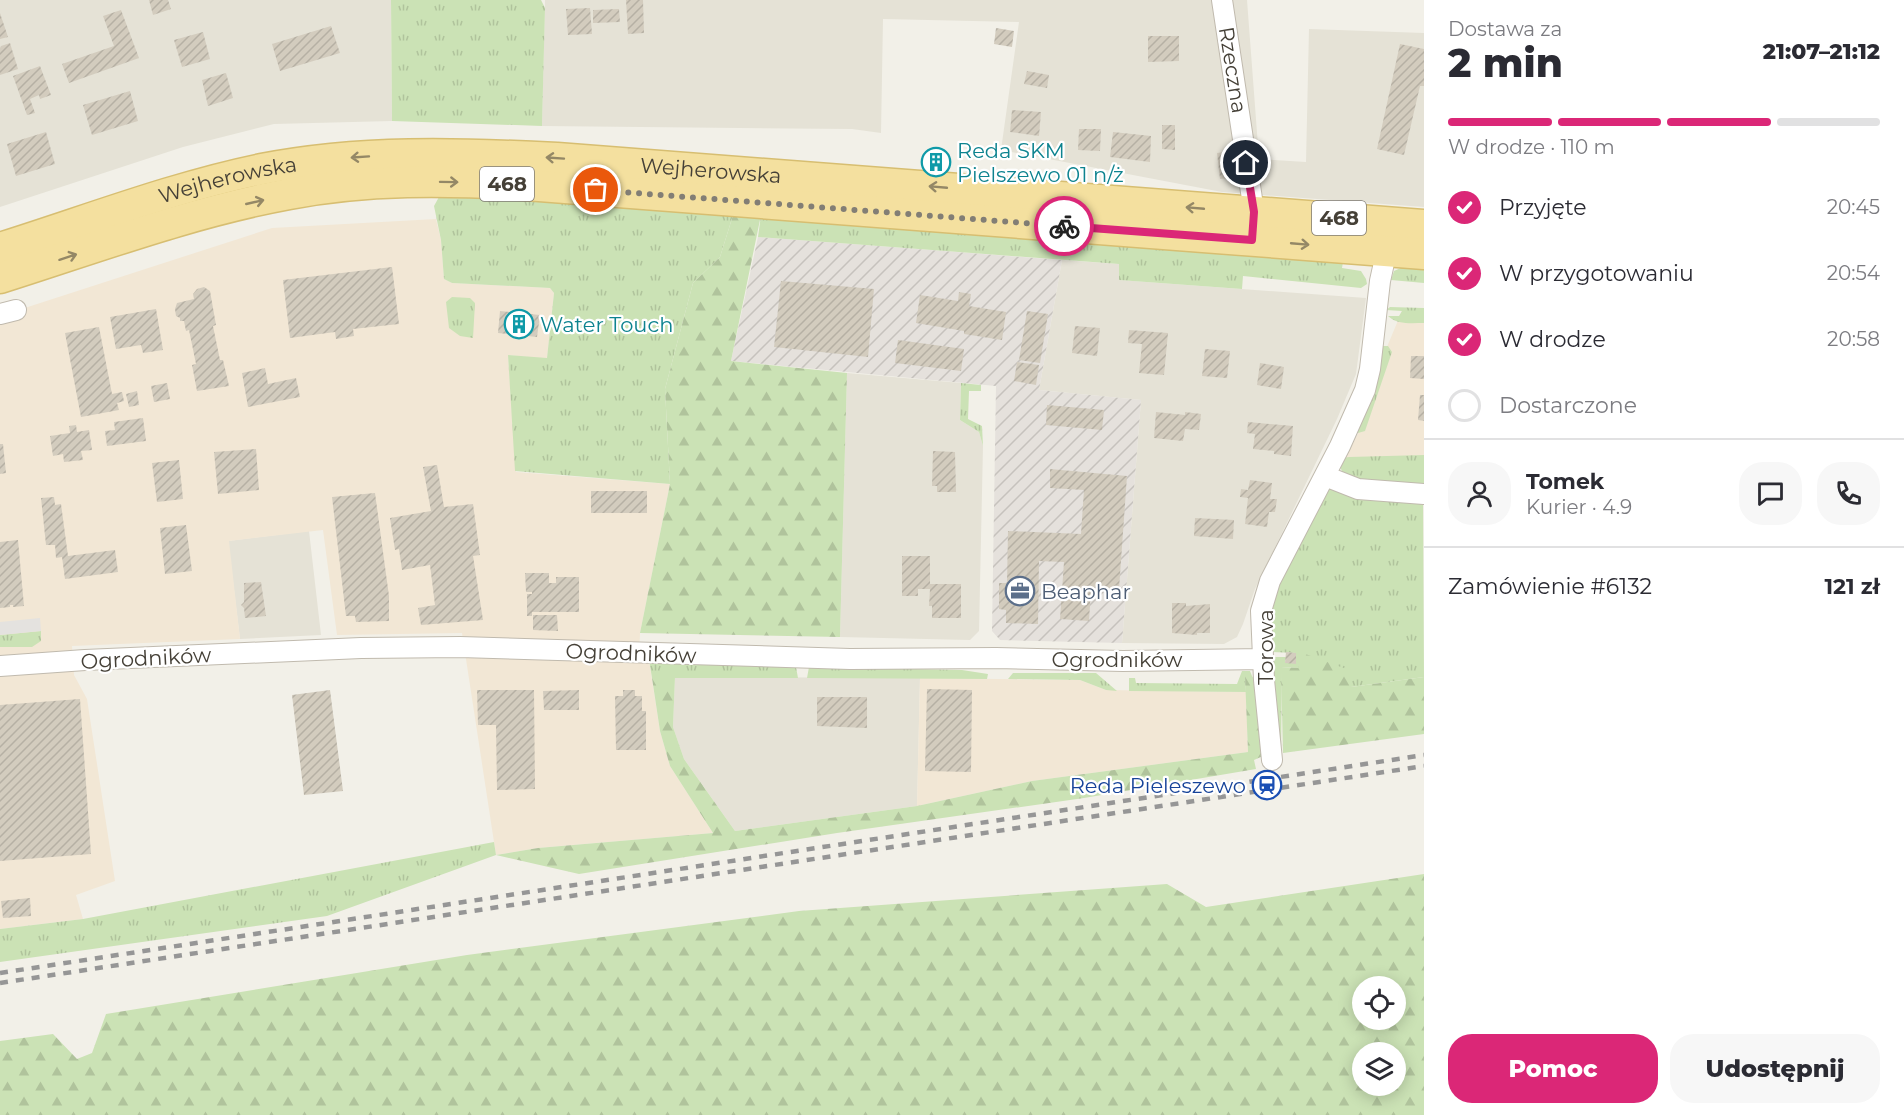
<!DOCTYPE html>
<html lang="pl">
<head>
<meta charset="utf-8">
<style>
	:root { --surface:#fff; --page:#f7f7f7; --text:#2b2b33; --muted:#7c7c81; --line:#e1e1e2; --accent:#db2777 }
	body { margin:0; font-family:Montserrat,sans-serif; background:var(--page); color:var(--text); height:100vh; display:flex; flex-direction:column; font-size:22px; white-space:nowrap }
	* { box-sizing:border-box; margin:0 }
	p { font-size:20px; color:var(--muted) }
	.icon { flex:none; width:33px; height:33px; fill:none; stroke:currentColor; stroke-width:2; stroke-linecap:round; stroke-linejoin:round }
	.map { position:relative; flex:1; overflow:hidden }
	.drawer { display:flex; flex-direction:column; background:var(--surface); width:480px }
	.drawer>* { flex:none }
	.controls { position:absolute; left:1352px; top:976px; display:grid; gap:12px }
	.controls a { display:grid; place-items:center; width:54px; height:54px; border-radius:50%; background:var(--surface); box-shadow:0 3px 15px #0003; font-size:30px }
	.pin { position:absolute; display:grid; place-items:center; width:51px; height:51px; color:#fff; margin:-26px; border:3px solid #fff; border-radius:50%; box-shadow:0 2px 6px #0007 }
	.courier { position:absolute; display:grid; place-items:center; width:60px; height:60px; margin:-30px; border:4px solid #db2777; border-radius:50%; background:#fff; color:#222; box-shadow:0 2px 8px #0007 }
	.summary em { font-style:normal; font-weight:800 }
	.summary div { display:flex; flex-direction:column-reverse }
	.summary { display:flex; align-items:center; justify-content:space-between; height:102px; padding:0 24px }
	h1 { font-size:39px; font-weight:800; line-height:45px }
	.bar { display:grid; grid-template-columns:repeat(4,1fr); gap:9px 6px; align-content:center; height:72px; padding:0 24px }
	.bar i { height:8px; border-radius:4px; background:var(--line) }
	.bar .active { background:var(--accent) }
	.bar p { grid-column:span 4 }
	.line { display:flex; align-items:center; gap:15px; padding:0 24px; border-top:2px solid var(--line) }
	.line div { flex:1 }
	.round { display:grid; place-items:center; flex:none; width:63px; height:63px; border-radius:24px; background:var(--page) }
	ol { padding:0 24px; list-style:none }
	li { display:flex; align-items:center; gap:18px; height:66px }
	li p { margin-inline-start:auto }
	li .icon { padding:6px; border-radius:50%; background:var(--accent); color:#fff; stroke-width:4 }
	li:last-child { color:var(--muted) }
	li i { width:33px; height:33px; border:3px solid var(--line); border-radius:50% }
	.action { display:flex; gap:12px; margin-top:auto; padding:12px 24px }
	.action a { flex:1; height:69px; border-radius:24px; background:var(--accent); color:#fff; font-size:24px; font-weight:800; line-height:69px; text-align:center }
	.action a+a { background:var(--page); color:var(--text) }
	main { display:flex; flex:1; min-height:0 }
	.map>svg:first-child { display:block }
	.residential { fill:#e5e2d6 }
	.commercial { fill:#f2e7d5 }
	.industrial { fill:url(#industrial-furrows) }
	.grass { fill:url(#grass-tufts) }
	.forest { fill:url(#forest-firs); fill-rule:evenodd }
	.parking { fill:#e4e2df }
	.building { fill:url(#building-hatch) }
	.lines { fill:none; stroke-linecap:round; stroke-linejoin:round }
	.minor-casing { stroke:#c0baae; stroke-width:22 }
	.primary-casing { stroke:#d7be71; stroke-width:33 }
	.minor { stroke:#fff; stroke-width:20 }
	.primary { stroke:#f4e09f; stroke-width:30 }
	.rail { stroke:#969696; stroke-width:4.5; stroke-dasharray:8 8; stroke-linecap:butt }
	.oneway { stroke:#948866 }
	.done { stroke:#827e75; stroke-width:6; stroke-dasharray:0 10.8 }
	.route { stroke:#db2777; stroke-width:8 }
	.labels { text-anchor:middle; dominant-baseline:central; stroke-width:4.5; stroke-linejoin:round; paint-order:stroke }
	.shield { fill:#fff; stroke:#7d7973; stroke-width:1.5 }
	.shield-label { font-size:20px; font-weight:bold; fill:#454037 }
	.street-label { font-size:21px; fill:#454037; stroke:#fff }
	.culture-label { font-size:21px; fill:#0d838f; stroke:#fff; text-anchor:start }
	.service-label { font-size:21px; fill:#4e5e75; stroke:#fff; text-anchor:start }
	.transit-label { font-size:21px; fill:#164399; stroke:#fff; text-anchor:end }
</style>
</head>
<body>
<main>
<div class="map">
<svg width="1424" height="1115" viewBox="0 0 1424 1115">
	<defs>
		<pattern id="industrial-furrows" width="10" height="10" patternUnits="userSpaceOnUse" patternTransform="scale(1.5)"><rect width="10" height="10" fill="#e5e1dc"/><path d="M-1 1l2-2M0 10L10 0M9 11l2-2" fill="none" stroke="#c6c2bd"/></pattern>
		<pattern id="grass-tufts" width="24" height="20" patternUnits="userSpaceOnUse" patternTransform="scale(1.5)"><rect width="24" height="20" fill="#cbe2b5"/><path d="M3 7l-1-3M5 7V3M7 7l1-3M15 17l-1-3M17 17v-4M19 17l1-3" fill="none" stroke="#b0c39c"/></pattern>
		<pattern id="forest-firs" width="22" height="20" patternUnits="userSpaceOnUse" patternTransform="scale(1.5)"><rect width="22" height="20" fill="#cbe2b5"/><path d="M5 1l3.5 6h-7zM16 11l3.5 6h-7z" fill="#b0c39c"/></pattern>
		<pattern id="building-hatch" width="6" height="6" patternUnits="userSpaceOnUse" patternTransform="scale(1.5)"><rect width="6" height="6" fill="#d3ccbe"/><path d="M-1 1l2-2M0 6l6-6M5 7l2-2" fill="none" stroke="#b6b0a4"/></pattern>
	</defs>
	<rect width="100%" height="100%" fill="#f2f0e8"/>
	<path class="residential" d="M0,0H391L392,121L274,124L183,147L0,207Z
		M545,0H1247L1259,159L1306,162L1309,29L1424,33V207L1222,192L1001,150L1019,22L883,19L881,133L852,129L542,126Z
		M1062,260L1119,264V280L1366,298L1356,374L1337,419L1255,589L1243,624L1237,637L1224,644L1122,643L1141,400L1039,390Z
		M847,373L961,383L960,420L979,432L983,446L979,631L970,640L840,637Z
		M309,531L321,635L240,639L228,541Z
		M675,677L920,678L917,806L735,831L684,759L673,727Z"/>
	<path class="commercial" d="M436,219L441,240L444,279L452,283L550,288L554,293L547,359L508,355L516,472L670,484L640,633L639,659L649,660L660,731L670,766L713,833L538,848L496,855L462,633L337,635L323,530L229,541L240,639L72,646L74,675L87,699L115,881L76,895L83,919L0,929V316L272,228Z
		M1402,311L1424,312V475L1342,464L1361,428L1384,354Z
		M920,678L1080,680L1106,690L1246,692L1248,752L1032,781L917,806Z"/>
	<path class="industrial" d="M758,237L1062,260L1039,390L1141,400L1122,643L1000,640L992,631L996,386L731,361Z"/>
	<path class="grass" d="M391,0H541L545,8L542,126L392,121Z
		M448,194L734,212L720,257L693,283L665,389L670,484L515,471L508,355L547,358L554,293L550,288L452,283L444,279L441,240L434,206L439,197Z
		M761,215L1343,262L1342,268L1361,271L1366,279L1367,284L1361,288L1243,276L1242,289L1119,280V264L758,237Z
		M1405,266L1424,268V283L1391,280L1394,271Z
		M452,297L470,298L475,303L473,338L460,336L449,328L446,302Z
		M1390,307L1424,308V323C1412,323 1397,325 1388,316H1399L1402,311L1386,310Z
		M1383,346H1388L1392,352L1365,431L1358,433L1355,428L1380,349Z
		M961,383L981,385V391H969L968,419L982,426L983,446L979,432L960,420Z
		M1424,455V484L1367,483L1343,473L1339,465L1342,458L1349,457Z
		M1336,487L1423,503L1424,677L1351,687L1298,668L1282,667L1281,753L1272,657H1286L1285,663H1296V653L1272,652L1271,621L1276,588L1325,490Z
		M41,631V641L32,647H0V635Z
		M649,660L796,667L798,678H652Z
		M809,667L962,670L988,674L987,679L807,678Z
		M1242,671H1250L1252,676H1245L1246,692L1129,691V678H1135L1136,683L1237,684Z
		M1013,673H1096L1117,691L1106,690L1080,680L1008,679Z
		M494,842L496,855L327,916L0,962V929L83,919Z"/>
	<path class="forest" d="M734,212L761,215L731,361L847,373L840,637L640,633L670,484L665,389L693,283L720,257Z
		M1300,652L1349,670L1351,687L1424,677V734L1283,753L1281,667L1298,668Z
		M1245,676H1252L1259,687L1263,756L1254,760L1256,769L1084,798L837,833L579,874L496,855L538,848L713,833L670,766L660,731L652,678L675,677L673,727L684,759L735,831L917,806L1032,781L1248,752Z
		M1424,874V1115H0V1041L53,1034L77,1059L92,1053L106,1014L467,955L799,911L1167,884L1206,907ZM1362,987H1395V1020H1362ZM1362,1053H1395V1086H1362Z"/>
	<path class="parking" d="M40,618L41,631L0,635V622Z"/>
	<path class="building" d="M149,0H168L171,9L153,15Z
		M626,0H643L644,33L628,34Z
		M590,8L592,34L568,35L566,9Z
		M619,9L620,22L593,23V10Z
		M121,10L139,58L69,83L62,64L114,46L103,16Z
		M0,13L8,37L0,39Z
		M331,26L340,53L280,71L272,44Z
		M996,28L1014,31L1012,47L994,44Z
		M203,32L210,59L182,67L174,40Z
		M1148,36H1179V61L1148,62Z
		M10,43L18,69L0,75V48L1,46Z
		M1400,44L1424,49V86H1420L1404,155L1377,149Z
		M40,66L51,95L40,99L39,95L30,99L35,113L27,115L13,76Z
		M1027,71L1049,75L1047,88L1024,84Z
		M226,73L233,98L208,106L202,80Z
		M130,91L138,121L92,135L83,105Z
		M1012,110L1041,112L1039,136L1010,132Z
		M1162,125H1175V150L1162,149Z
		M1079,129H1101L1100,151L1078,150Z
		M46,132L55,164L16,176L7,144Z
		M1113,132L1151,136L1150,162L1110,157Z
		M1232,151L1235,177L1220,179L1217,153Z
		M392,267L399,324L353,329L354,336L336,339L335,332L290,338L283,280Z
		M781,281L874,289L868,357L774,347Z
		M204,287L210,291L216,325L213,326L220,360H223L229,386L197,391L192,365L196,364L189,330L186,331L184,321H180V318L176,316L175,309L177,303L194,299L193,294L197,289Z
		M959,292L971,294L969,306L1006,312L1002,340L964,334V331L916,323L920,295L958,301Z
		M156,309L163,350L143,353L141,345L116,349L110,317Z
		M500,311L540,315L537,337L498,333Z
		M1027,311L1048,314L1040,363L1019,360Z
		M1075,326L1100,328L1097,356L1072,353Z
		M99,327L112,394L122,392L124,401L117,403L119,410L81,417L65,333Z
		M1129,330L1168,333L1164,375L1139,373L1142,344L1128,343Z
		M898,340L964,349L961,371L895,363Z
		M1205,349L1230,351L1227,378L1202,376Z
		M1411,356H1424V379L1410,378Z
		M1017,362L1039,365L1036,385L1014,381Z
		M1260,363L1284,367L1281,389L1257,385Z
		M265,368L268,384L296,378L300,397L248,407L242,373Z
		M167,383L170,399L154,402L151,386Z
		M137,391L139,405L129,407L126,394Z
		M1420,395H1424V421L1418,420Z
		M1047,405L1104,410L1102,430L1046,425Z
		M1156,412L1185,415V412L1201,414L1199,430L1185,429L1183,441L1154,438Z
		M143,418L146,441L107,446L105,431L115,430L114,422Z
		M1248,422L1293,426L1291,456L1274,454V451L1253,449L1255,434L1247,433Z
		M76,425L77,432L89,430L92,450L81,451L83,460L64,462L63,454L53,456L50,436L70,433L69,426Z
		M0,444H3L6,473L0,474Z
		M256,449L259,490L218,494L214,452Z
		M933,451L955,452L956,492H937V486H932Z
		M179,460L183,499L157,502L152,463Z
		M437,465L444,507L473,504L480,555L473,556L483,620L421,625L418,608L435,605L430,565L402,570L399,549L395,550L390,518L431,511L423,467Z
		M1050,469L1127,476L1119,589L1091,588L1089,621L1060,619L1064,562L1039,561L1038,624L1006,623V610L999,609V583H1007L1008,531L1081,534L1084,490L1050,488Z
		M1250,480L1272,483L1270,499H1277L1275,512H1269L1267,527L1245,524L1248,498L1240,497L1241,489L1248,490Z
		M591,491H647V513H591Z
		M375,493L389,596V621L356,622L355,616H346L332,497Z
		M54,497L55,505L61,504L68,556L115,550L118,572L65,579L62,557L56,558L55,545H46L41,498Z
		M1195,518L1234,520L1233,539L1194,536Z
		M186,525L192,571L165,574L160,528Z
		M18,540L24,606L13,607V605H10V607L0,608V542Z
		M902,556H930V584H961V618H932V606H929L930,589H918V596H902Z
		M525,573H549V583H556V577H579V612H532V616H527V594H532V592H526Z
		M261,582L266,616L245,618L244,608L241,605L244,602V583Z
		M1172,603H1186V606L1210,604V633H1197V635L1172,633Z
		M533,615H557L558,631L533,630Z
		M1286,652L1296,653V664L1285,663Z
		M927,689L972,690L971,772L925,771Z
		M330,690L343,791L304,795L292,695Z
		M477,690H534L535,789L497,790L496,725H478Z
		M579,690V710H544L543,691Z
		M623,690H635V696H642V711H646V750H616L615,696H623Z
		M817,697H867V728L817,726Z
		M80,699L91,854L0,861V705Z
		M30,898L31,916L3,918L1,901Z"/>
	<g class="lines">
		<g class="minor-casing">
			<path id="minor" d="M1222,0L1254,212L1253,223
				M0,314L16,310
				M1325,476L1358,489L1424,494
				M0,666L85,660L361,648L460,647L850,659L996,658L1123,661L1263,659
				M1272,760L1264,680L1261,611L1270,581L1340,446L1365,390L1370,369L1380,281L1389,240"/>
		</g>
		<g class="primary-casing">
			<g id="primary">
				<path id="s1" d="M0,248C86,221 174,187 262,169C359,150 459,153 557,158L1424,225"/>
				<path d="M0,278C95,248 191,212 289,194C367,179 447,180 526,185L1424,254"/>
			</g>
		</g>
		<use href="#minor" class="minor"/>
		<use href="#primary" class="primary"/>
		<path class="rail" d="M0,973L1424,755
			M0,983L1424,766"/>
	</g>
	<defs><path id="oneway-shaft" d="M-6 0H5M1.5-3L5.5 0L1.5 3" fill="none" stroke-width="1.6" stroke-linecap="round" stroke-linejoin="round" transform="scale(1.5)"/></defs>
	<g class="oneway">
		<use href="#oneway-shaft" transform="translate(360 157) rotate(176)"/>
		<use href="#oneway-shaft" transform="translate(555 158) rotate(-176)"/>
		<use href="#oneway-shaft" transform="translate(449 182) rotate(1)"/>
		<use href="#oneway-shaft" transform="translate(938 187) rotate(-175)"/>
		<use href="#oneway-shaft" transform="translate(255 202) rotate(-13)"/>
		<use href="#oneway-shaft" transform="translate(1195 208) rotate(-175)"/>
		<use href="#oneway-shaft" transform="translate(1300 244) rotate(5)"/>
		<use href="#oneway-shaft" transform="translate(68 257) rotate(-18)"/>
	</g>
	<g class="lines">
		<path class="done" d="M596,190L1064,226"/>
		<path class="route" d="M1064,226L1252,240L1254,212L1246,163"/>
	</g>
	<defs>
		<g id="building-ring" transform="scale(1.5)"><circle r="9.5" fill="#fff" stroke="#0f9aa8" stroke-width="1.5"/><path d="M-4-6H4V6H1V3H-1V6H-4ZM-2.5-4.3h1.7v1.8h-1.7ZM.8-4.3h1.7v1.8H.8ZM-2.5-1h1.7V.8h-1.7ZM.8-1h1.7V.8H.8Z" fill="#0f9aa8"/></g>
		<g id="office-ring" transform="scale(1.5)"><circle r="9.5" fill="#fff" stroke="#5c6f8a" stroke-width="1.5"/><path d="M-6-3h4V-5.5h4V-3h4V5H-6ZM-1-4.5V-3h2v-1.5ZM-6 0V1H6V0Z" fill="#5c6f8a"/></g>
		<g id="station-ring" transform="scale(1.5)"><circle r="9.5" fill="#fff" stroke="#1a4fb4" stroke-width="1.5"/><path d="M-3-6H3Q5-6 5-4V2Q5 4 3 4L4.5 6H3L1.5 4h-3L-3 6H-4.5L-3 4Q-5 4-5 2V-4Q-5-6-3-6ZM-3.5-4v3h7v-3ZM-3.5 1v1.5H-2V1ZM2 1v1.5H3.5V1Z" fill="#1a4fb4"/></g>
	</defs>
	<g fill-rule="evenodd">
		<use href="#building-ring" x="936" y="162"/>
		<use href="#building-ring" x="519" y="324"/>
		<use href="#office-ring" x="1020" y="591"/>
		<use href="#station-ring" x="1267" y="785"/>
	</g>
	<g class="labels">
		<g class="shield">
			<rect x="480" y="167" width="54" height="34" rx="4.5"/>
			<rect x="1312" y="201" width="54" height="34" rx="4.5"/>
		</g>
		<g class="shield-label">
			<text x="507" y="184">468</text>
			<text x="1339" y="218">468</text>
		</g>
		<g class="street-label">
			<text transform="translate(1233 70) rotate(81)">Rzeczna</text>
			<text stroke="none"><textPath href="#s1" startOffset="724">Wejherowska</textPath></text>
			<text stroke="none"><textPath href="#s1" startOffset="238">Wejherowska</textPath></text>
			<text transform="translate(1265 647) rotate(-90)">Torowa</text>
			<text transform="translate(631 653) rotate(2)">Ogrodników</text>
			<text transform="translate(146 658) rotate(-3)">Ogrodników</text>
			<text x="1117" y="659">Ogrodników</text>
		</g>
		<g class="culture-label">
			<text x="957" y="150">Reda SKM<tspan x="957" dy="24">Pielszewo 01 n/ż</tspan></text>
			<text x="540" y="324">Water Touch</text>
		</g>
		<g class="service-label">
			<text x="1041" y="591">Beaphar</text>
		</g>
		<g class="transit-label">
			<text x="1246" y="785">Reda Pieleszewo</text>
		</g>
	</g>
</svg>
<div class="controls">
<a><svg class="icon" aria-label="locate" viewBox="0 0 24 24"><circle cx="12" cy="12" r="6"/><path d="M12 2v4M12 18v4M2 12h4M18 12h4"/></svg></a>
<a><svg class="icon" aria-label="layers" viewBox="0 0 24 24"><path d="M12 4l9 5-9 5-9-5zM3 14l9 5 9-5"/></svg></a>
</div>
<div class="pin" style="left:596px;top:190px;background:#ea580c"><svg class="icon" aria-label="bag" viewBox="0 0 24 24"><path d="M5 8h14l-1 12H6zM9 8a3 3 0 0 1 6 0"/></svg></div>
<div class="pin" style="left:1246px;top:163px;background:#1f2937"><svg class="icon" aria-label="home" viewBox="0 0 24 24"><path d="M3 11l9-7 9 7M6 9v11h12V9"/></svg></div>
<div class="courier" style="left:1064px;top:226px"><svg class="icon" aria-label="bike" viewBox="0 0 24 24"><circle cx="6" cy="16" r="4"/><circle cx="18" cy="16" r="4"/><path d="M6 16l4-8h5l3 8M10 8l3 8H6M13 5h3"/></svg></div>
</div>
<section class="drawer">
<div class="summary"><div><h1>2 min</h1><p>Dostawa za</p></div><em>21:07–21:12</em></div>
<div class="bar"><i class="active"></i><i class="active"></i><i class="active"></i><i></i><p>W drodze · 110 m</p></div>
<ol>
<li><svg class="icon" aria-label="check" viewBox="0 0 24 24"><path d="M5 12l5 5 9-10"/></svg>Przyjęte<p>20:45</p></li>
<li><svg class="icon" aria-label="check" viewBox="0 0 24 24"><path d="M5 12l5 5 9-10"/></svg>W przygotowaniu<p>20:54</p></li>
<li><svg class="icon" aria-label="check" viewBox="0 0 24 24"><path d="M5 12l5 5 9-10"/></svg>W drodze<p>20:58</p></li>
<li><i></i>Dostarczone</li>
</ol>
<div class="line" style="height:108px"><a class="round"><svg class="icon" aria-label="person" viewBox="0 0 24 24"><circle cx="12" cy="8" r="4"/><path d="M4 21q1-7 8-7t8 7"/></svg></a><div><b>Tomek</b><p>Kurier · 4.9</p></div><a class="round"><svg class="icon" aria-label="chat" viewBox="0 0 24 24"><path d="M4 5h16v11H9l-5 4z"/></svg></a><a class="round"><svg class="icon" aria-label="phone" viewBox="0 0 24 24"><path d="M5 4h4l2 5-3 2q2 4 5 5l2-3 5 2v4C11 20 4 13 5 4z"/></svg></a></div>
<div class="line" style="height:78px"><div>Zamówienie #6132</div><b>121 zł</b></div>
<div class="action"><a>Pomoc</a><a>Udostępnij</a></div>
</section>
</main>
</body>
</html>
